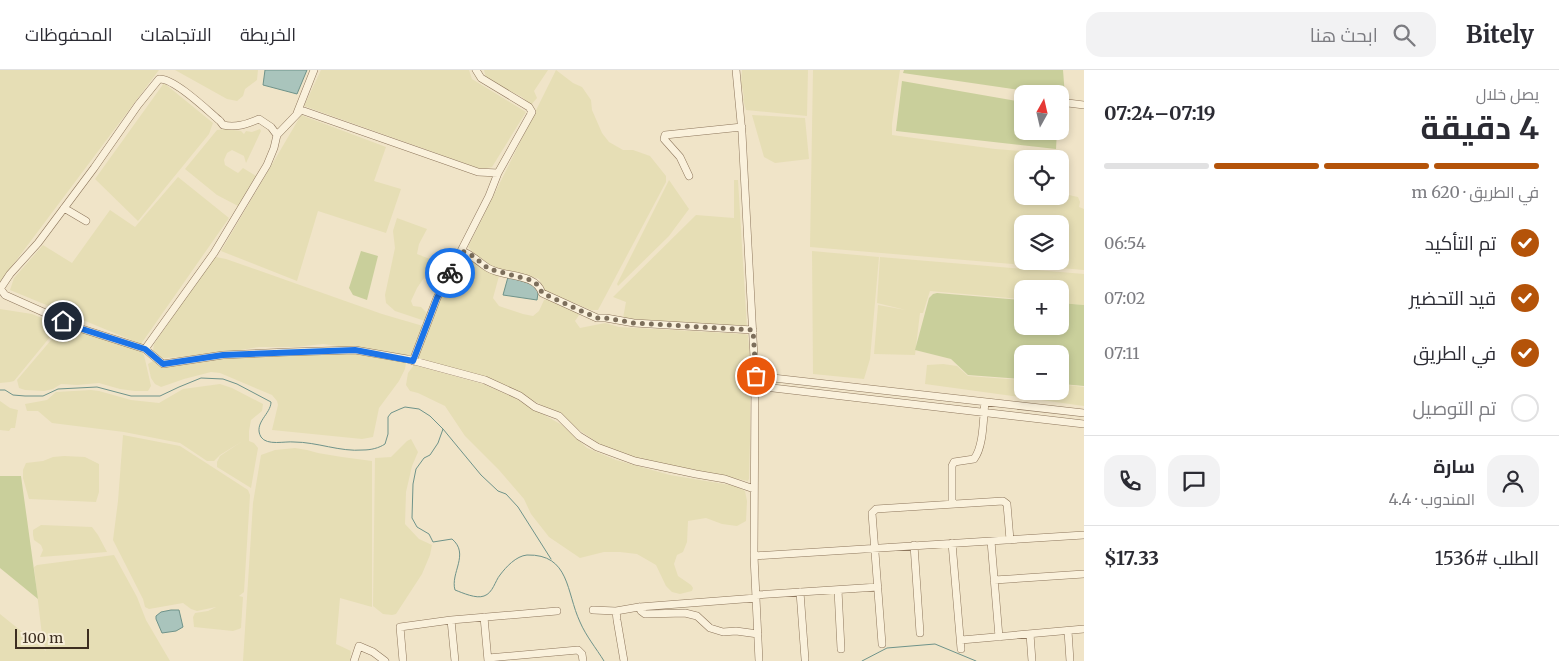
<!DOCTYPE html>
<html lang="ar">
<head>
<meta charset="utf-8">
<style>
	:root { --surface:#fff; --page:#f2f2f3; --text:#2b2b33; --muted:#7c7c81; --line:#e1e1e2; --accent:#b45309 }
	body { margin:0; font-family:Merriweather,Cairo,serif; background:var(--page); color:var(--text); direction:rtl; height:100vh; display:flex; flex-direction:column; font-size:19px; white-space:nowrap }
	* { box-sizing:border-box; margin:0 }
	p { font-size:16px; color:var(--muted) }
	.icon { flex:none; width:28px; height:28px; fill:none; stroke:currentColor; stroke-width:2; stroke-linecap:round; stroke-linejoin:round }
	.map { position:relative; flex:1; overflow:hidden; direction:ltr }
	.details { display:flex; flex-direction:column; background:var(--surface); width:475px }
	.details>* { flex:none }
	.needle { width:32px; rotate:8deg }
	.controls { position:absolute; left:1014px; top:15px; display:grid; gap:10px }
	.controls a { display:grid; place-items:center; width:55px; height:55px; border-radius:10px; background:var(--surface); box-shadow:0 2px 8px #0003; font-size:25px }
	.scale { position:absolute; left:15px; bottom:12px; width:74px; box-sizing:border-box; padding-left:5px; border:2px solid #3d2e20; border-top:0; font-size:14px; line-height:18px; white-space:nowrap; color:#3d2e20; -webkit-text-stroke:4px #f7eed8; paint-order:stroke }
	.pin { position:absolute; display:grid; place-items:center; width:42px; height:42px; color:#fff; margin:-21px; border:2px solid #fff; border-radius:50%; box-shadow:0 1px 5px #0007 }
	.courier { position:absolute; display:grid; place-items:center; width:50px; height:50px; margin:-25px; border:4px solid #1a73e8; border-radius:50%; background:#fff; color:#222; box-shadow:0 1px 6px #0007 }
	.summary em { font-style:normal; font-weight:700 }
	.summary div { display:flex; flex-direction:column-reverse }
	.summary { display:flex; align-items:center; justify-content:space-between; height:85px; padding:0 20px }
	h1 { font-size:32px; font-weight:700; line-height:38px }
	.bar { display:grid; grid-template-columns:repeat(4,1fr); gap:8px 5px; align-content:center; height:60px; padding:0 20px }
	.bar i { height:6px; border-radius:4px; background:var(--line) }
	.bar .current { background:var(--accent) }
	.bar p { grid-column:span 4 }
	.line { display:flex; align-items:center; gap:12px; padding:0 20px; border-top:1px solid var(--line) }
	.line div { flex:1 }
	.round { display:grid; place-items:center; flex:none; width:52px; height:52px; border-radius:15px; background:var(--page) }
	ol { padding:0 20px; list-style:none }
	li { display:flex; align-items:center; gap:15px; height:55px }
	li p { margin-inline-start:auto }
	li .icon { padding:5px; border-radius:50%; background:var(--accent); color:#fff; stroke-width:4 }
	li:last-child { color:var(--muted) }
	li i { width:28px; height:28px; border:2px solid var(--line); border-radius:50% }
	header { display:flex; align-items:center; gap:30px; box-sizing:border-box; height:70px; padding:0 25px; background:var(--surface); border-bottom:1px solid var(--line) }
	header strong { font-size:24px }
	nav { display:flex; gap:28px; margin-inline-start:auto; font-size:18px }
	.search { width:350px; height:45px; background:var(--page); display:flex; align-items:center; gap:12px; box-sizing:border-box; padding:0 18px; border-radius:15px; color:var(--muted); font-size:19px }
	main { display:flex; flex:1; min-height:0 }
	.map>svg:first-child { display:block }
	.farmland { fill:#e6deb5; fill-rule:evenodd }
	.green { fill:#c9cf9b }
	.water { fill:#a9c4bc; stroke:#6f938a }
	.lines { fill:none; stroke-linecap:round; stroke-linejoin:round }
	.stream { stroke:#6f938a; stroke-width:1 }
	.minor-casing { stroke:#8d765c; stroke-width:8 }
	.minor { stroke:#faf1dc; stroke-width:7 }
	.done { stroke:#7c6e5b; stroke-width:5; stroke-dasharray:0 9 }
	.route { stroke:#1a73e8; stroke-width:6 }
</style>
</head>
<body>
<header>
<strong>Bitely</strong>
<div class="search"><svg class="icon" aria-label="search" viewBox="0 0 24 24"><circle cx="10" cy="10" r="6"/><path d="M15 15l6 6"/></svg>ابحث هنا</div>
<nav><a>الخريطة</a><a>الاتجاهات</a><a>المحفوظات</a></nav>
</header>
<main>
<section class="details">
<div class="summary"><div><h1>4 دقيقة</h1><p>يصل خلال</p></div><em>07:19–07:24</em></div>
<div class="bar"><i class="current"></i><i class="current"></i><i class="current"></i><i></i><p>في الطريق · 620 m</p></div>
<ol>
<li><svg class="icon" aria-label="check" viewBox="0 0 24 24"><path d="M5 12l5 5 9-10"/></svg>تم التأكيد<p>06:54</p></li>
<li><svg class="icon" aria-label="check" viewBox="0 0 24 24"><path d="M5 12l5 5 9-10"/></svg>قيد التحضير<p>07:02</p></li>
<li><svg class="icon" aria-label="check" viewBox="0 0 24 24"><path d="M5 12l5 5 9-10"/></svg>في الطريق<p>07:11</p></li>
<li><i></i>تم التوصيل</li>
</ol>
<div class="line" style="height:90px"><a class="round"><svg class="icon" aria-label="person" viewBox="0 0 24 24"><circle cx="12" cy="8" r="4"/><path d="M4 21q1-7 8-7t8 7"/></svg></a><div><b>سارة</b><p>المندوب · 4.4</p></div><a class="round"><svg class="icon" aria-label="chat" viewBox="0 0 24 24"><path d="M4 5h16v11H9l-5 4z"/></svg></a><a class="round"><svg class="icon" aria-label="phone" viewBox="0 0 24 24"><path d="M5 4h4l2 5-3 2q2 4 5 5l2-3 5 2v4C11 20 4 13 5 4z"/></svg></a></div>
<div class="line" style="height:65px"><div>الطلب #1536</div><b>$17.33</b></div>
</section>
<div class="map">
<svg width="1084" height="591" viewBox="0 0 1084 591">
	<rect width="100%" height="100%" fill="#f0e4c8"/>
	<path class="farmland" d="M0,0H159L0,212Z
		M175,0H258L257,10L245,19L243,26L237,31L227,29Z
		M321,0H469L472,9L526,42L492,97L481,99L304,36Z
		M484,0H548L534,21L537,28L531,35L522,27L486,9Z
		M556,0L573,13L582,17L591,30L592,40L602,63L609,72L623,80H633L650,86L666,106V112L598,240H591L545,221L539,209L520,203L507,201L485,194L468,177Z
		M742,0H808L807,46L746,40L743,30L744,27L741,12Z
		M813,0H900L892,54V65L995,79L1047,83L1051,89H1022V126H1060V123L1078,127L1080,132L1079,137L1084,139V200L810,177ZM1022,154H1060V191H1022Z
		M164,13L213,53L209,64L138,151L95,109Z
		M301,45L386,77L374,111L401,119L386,163L318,141L297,211L221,181Z
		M752,45L805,48L809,89L775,93L764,87Z
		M226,59L241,61L244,64L246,61L252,62L260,59L261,61L246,93L244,86L232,80L227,83L224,90L225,95L233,100L238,103L243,98L256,106L238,136L217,125L185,99L217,60Z
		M178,107L229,148L141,274L10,220L14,208L43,175L72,193L110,140L135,157Z
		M669,110L689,139L669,166L618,216L617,214Z
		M734,110H738L747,258L623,248L626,232L613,227L696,145L734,148Z
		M397,148L427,159L419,174L417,184L430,189L433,191V195L417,218L411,231L413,236L421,237L427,243L425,251L395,241L386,233L385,225L395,178L393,161Z
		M812,181L879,187L870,289L864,309L813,304Z
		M460,184H465L499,206L493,228L499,236L523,244L533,246L539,241L544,230L551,229L577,240L579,245L575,251L580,258L605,253L619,257L744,264L748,265L750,291V370L749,409L748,411L641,390L601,375L547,338L526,327L419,288L418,283Z
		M216,187L226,189L382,244L423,256L412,286L323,274L296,277H259L209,285L165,288L152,287L154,274L213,188Z
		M880,187L1084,204V235L1060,233V219H1022V229L930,221L923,243H920L915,285L874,284L878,235L906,240L877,233Z
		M0,239L32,244L59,255V256L14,311L10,312L0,313Z
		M63,256L140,280L144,285L151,316L148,321H135L120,319L99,313L77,315L61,314L53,319L44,321L25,320L19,318L17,310Z
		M338,281L388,289L406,293L405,299L399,311L379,338L373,367L362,369L272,360L278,335L277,331L272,325L220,303L211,302L184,309L161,317L155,314L151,308L148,294L153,291L171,294L223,288Z
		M943,294L957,296L968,306L1022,310V321H1060V314L1084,317V336L925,314L927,295Z
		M414,295L483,314L513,327L562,355L587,378L616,390L670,405L736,416L745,421L747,431L746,451L737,456L722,454L706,448L688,451L687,472L683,482L677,485L674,494L678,506L691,515L693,518L692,521L680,524L672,522L666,516L656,495L637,484L620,482H604L580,488L549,467L531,444L524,429L499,400L465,366L445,336L418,323L410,321L406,315L408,303Z
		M220,314L232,318L263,334L262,341L251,350L249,361V371L254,373L258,378L251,418L217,397V392L220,386L241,372L220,385L214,391H207L180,373L124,362L52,353L38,341H27L25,334L47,330L56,322L91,320L99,321L131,330L159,333L183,319Z
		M0,331L10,338L18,340L15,358H11L9,361L0,360Z
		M123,365L180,376L248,420L250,425L244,522L239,526L243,527L241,558L239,559L233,561L194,557L193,547L195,543L208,541L216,537L197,541L191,539L183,533L149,539L145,537L143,529L113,470L118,431Z
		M411,369L418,382L412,396L406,422L405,454L419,469L432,475L430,485L422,504L396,544L392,545L383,544L373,536L375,388L391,387L407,371Z
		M295,378L307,380L318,383L342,387L372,391V537L340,528L336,574L351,581L350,591H243L253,433L261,385L275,380Z
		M64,386L85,387L99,394V422L96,432L29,429L23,408V400L26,393L43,391L53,387Z
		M41,455L92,457L98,465L107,482L40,487L43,480L41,475L34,470L33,465V460Z
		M114,485L137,527L146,550L170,591H0V544L46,581L42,565L34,497L37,495Z"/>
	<path class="green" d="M904,0H1063L1065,26H1060V24H1047L903,3Z
		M902,11L1022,32V61H1057L1056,79L896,61Z
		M361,181L378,186L367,230L353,225L349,218Z
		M937,223L1022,230V256H1060V233L1084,235V316L1062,314L1060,312V284H1022V309L968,305L951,289L915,280L929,228L933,224Z
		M0,406H21L38,529L0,498Z"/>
	<path class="water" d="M265,0H307L297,24L263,15Z
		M508,207L539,216L537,230L503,225Z
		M171,540H179L183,557L176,561L162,563L156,549V546L161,542Z"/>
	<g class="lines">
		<path class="stream" d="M0,320H5L13,325L25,326H43L58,319L97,317L131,326H160L179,317L201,308L223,309L237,314L271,332C271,344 253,353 261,367C267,376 285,371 294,372C317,372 340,382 363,380C371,380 379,378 385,374L388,364V347L391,343L400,339L405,337L419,339L430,346L443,359L438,373L430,385L424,388L416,399L413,414L412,448L417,457L429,464L433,472L452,469C470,484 450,503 455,520C463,523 476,529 484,526C493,523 495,511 500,505C506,497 516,486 527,485C570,484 566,522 580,552C586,566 596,578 604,591
			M443,359L481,405L498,421L506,424L518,437L551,489
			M862,591L887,578L935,574L976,591"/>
		<g class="minor-casing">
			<path id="minor" d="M736,0L742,63L755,306L754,486L759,591
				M1060,32L1084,35
				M297,43L314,0
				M277,65L301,40L478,102L498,103L532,42L529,37L481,8L476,0
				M689,106L680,87L664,69L665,65L742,57
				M64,138L86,151
				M462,181C474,186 477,191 488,198C504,208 535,202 542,223L597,248H606L634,253L753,260
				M0,218L5,225L79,258L145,279L163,294L223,285L289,282L355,280L407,289L485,310L520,326L535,337L559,346L579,366L597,377L635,391L696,404L725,409L754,419
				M0,219L10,204L38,173L94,98L138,35L159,9C174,8 207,40 220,51L223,55C236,58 247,54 259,49L271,57L277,65L274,78L267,95L214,183L145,279
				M413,291L437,228L489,126L498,103
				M755,306L1084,343
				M756,316L1084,354
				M952,434V396L954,392L974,389C984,376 983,348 985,332
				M991,471L999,567
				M952,473L961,579
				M914,475L920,563
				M754,486L1084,465
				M994,510L1084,504
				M838,520L841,579
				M800,522L805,589
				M756,525L878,517
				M639,537L641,541L645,544L685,543L697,546L710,558L723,562L736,561L758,564
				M593,540L616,541
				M484,547L488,591
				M451,550L455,591
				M1068,561L1070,591
				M1030,564L1032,591
				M961,570L1084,559
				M882,574L872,443L876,439L1003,431L1007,434L1010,470
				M488,588L578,580L582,584L583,591
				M354,591L359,576L373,582L385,591
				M403,591L400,557L451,550L557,541
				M624,591L617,550L616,541L639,537L756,528"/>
		</g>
		<use href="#minor" class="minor"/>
	</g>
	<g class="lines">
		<path class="done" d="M450,203L462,181L473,186L489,199L531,210L539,216L542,223L597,248H606L634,253L753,260L756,306"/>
		<path class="route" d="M63,251L79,258L145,279L163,294L223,285L355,280L413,291L437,228L450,203"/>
	</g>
</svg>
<div class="controls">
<a><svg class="needle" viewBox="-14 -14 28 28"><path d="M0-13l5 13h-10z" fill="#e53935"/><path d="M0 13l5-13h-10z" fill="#7c7c81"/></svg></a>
<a><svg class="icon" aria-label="locate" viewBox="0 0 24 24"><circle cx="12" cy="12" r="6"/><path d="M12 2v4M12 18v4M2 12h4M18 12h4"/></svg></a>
<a><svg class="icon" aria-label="layers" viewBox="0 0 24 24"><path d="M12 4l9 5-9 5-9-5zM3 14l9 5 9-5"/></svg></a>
<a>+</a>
<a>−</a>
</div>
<div class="scale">100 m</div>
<div class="pin" style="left:756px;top:306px;background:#ea580c"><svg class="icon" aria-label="bag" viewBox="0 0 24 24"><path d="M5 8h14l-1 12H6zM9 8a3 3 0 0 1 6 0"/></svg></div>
<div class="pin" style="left:63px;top:251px;background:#1f2937"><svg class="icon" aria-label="home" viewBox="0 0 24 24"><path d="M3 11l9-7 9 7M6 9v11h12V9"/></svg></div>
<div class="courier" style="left:450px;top:203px"><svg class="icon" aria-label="bike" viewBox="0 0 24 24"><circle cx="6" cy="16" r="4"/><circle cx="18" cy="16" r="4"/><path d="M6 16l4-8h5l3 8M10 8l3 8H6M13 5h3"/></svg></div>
</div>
</main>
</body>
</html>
